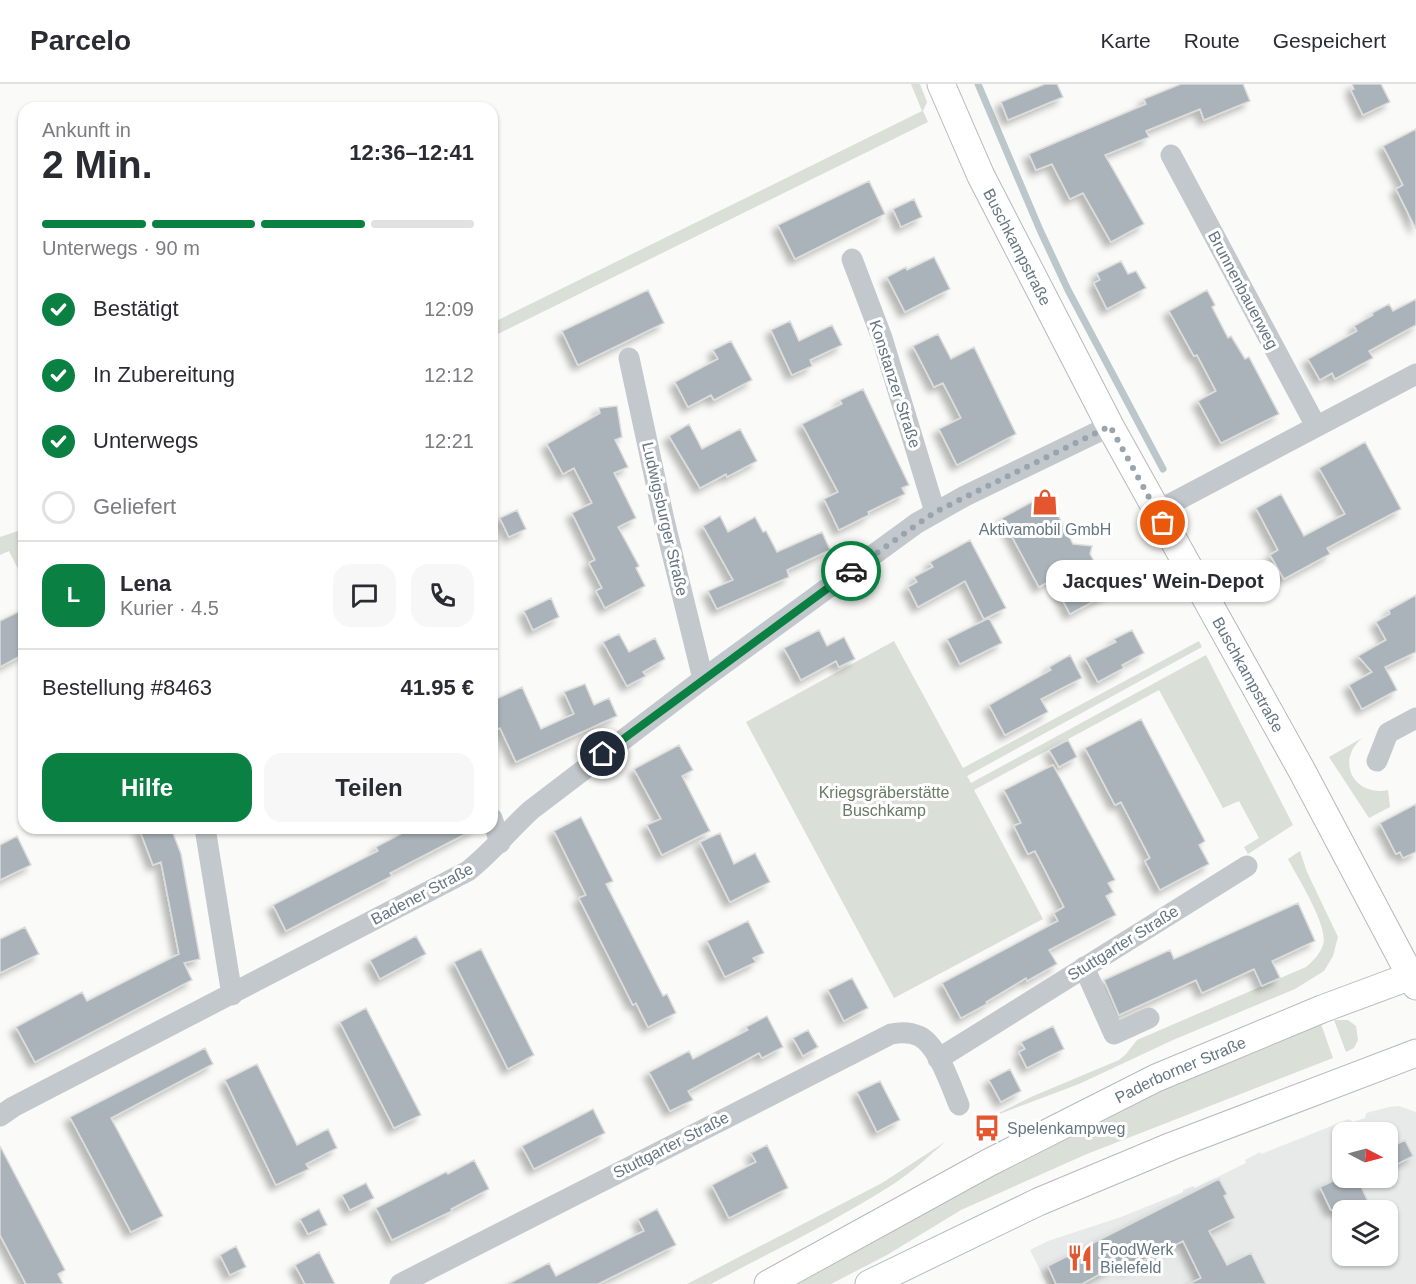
<!DOCTYPE html>
<html lang="de">
<head>
<meta charset="utf-8">
<style>
	:root { --surface:#fff; --page:#f7f7f7; --text:#2b2b33; --muted:#7c7c81; --line:#e1e1e2; --accent:#0b8043 }
	body { margin:0; font-family:Arial,sans-serif; background:var(--page); color:var(--text); height:100vh; display:flex; flex-direction:column; font-size:22px; white-space:nowrap }
	* { box-sizing:border-box; margin:0 }
	p { font-size:20px; color:var(--muted) }
	.icon { flex:none; width:33px; height:33px; fill:none; stroke:currentColor; stroke-width:2; stroke-linecap:round; stroke-linejoin:round }
	.map { position:relative; flex:1; overflow:hidden }
	.sheet { position:absolute; left:18px; top:18px; width:480px; height:732px; display:flex; flex-direction:column; background:var(--surface); border-radius:18px; box-shadow:0 2px 4px #0004 }
	.sheet>* { flex:none }
	.needle { width:39px; rotate:96deg }
	.controls { position:absolute; left:1332px; top:1038px; display:grid; gap:12px }
	.controls a { display:grid; place-items:center; width:66px; height:66px; border-radius:12px; background:var(--surface); box-shadow:0 2px 4px #0004; font-size:30px }
	.pin { position:absolute; display:grid; place-items:center; width:51px; height:51px; color:#fff; margin:-26px; border:3px solid #fff; border-radius:50%; box-shadow:0 2px 6px #0007 }
	.courier { position:absolute; display:grid; place-items:center; width:60px; height:60px; margin:-30px; border:4px solid #0b8043; border-radius:50%; background:#fff; color:#222; box-shadow:0 2px 8px #0007 }
	.bubble { position:absolute; height:42px; border-radius:18px; background:var(--surface); box-shadow:0 2px 4px #0004; font-size:20px; font-weight:800; line-height:42px; text-align:center }
	.overview em { font-style:normal; font-weight:800 }
	.overview div { display:flex; flex-direction:column-reverse }
	.overview { display:flex; align-items:center; justify-content:space-between; height:102px; padding:0 24px }
	h1 { font-size:39px; font-weight:800; line-height:45px }
	.bar { display:grid; grid-template-columns:repeat(4,1fr); gap:9px 6px; align-content:center; height:72px; padding:0 24px }
	.bar i { height:8px; border-radius:4px; background:var(--line) }
	.bar .selected { background:var(--accent) }
	.bar p { grid-column:span 4 }
	.line { display:flex; align-items:center; gap:15px; padding:0 24px; border-top:2px solid var(--line) }
	.line div { flex:1 }
	.round { display:grid; place-items:center; flex:none; width:63px; height:63px; border-radius:18px; background:var(--page) }
	ol { padding:0 24px; list-style:none }
	li { display:flex; align-items:center; gap:18px; height:66px }
	li p { margin-inline-start:auto }
	li .icon { padding:6px; border-radius:50%; background:var(--accent); color:#fff; stroke-width:4 }
	li:last-child { color:var(--muted) }
	li i { width:33px; height:33px; border:3px solid var(--line); border-radius:50% }
	.cta { display:flex; gap:12px; margin-top:auto; padding:12px 24px }
	.cta a { flex:1; height:69px; border-radius:18px; background:var(--accent); color:#fff; font-size:24px; font-weight:800; line-height:69px; text-align:center }
	.cta a+a { background:var(--page); color:var(--text) }
	header { display:flex; align-items:center; gap:36px; box-sizing:border-box; height:84px; padding:0 30px; background:var(--surface); border-bottom:2px solid var(--line) }
	header strong { font-size:28px }
	nav { display:flex; gap:33px; margin-inline-start:auto; font-size:21px }
	.map>svg:first-child { display:block }
	.built { fill:#e8e9e9; fill-rule:evenodd }
	.green { fill:#dadfd7 }
	.lines { fill:none; stroke-linecap:round; stroke-linejoin:round }
	.stream { stroke:#bbc7cb; stroke-width:7 }
	.building { fill:#aab3b9; stroke:#dcdcda; stroke-width:1.5; filter:url(#shadow) }
	.major-casing { stroke:#b5babe; stroke-width:29 }
	.minor { stroke:#c3c8cc; stroke-width:21 }
	.major { stroke:#fff; stroke-width:27 }
	.done { stroke:#99a4ac; stroke-width:6; stroke-dasharray:0 10.8 }
	.route { stroke:#0b8043; stroke-width:8 }
	.labels { text-anchor:middle; dominant-baseline:central; stroke-width:6; stroke-linejoin:round; paint-order:stroke }
	.street-label { font-size:16px; fill:#657683; stroke:#fff }
	.poi-label { font-size:16px; fill:#657683; stroke:#fff; text-anchor:start }
	.park-label { font-size:16px; fill:#687a64; stroke:#fff }
</style>
</head>
<body>
<header>
<strong>Parcelo</strong>
<nav><a>Karte</a><a>Route</a><a>Gespeichert</a></nav>
</header>
<div class="map">
<svg width="1416" height="1200" viewBox="0 0 1416 1200">
	<defs>
		<filter id="shadow"><feDropShadow dx="-5.5" dy="5.5" stdDeviation="3" flood-color="#0004"/></filter>
	</defs>
	<rect width="100%" height="100%" fill="#fafaf8"/>
	<path class="built" d="M1399,1022L1416,1028V1200H1047L1030,1166L1048,1157L1121,1133L1183,1108V1106L1193,1102L1195,1104L1246,1079L1245,1076L1260,1068L1261,1070L1349,1035L1353,1038L1365,1034L1366,1029L1389,1023ZM1342,1048H1388V1094H1342ZM1342,1126H1388V1172H1342Z"/>
	<path class="green" d="M911,0H920L927,18L923,27L928,38L492,253V239L922,27Z
		M24,445V485L19,487L9,467L0,471V453Z
		M894,557L963,684L1199,557L1202,563L967,692L971,699L1206,571L1293,741L1248,770L1244,763L1259,754L1239,717L1223,724L1159,606L974,706L1043,835L894,914L746,638Z
		M1362,654C1335,677 1354,713 1388,706L1390,723L1369,734L1329,673Z
		M1300,767L1307,788L1338,853L1333,872L1324,887L1295,905L1173,956L1079,1000L989,1034L1031,1013L1119,976L1126,970L1137,956L1306,883C1313,877 1320,870 1323,861C1329,842 1297,793 1288,775Z
		M1334,936H1348L1356,942L1358,956L1354,964L1346,968Z
		M1321,940L1333,974L1087,1070L961,1126L887,1171L831,1200H798L978,1100L1174,1001Z
		M945,1058C928,1073 911,1089 892,1101C834,1138 771,1168 711,1200H687L882,1099Z"/>
	<g class="lines">
		<path class="stream" d="M978,0L1040,146L1068,206L1163,385"/>
	</g>
	<path class="building" d="M1045,0H1057L1063,13L1008,36L1001,18Z
		M1181,0H1243L1250,17L1204,36L1200,25L1146,47L1149,53L1105,71L1144,140L1111,158L1083,109L1070,115L1052,80L1036,86L1029,70L1146,20L1144,15Z
		M1352,0H1381L1390,18L1363,31L1351,6L1354,5Z
		M1416,45V145L1396,105L1403,101L1383,62Z
		M869,97L885,130L795,175L778,141Z
		M914,115L922,133L901,143L893,125Z
		M934,173L950,205L905,228L887,193L906,183L907,186Z
		M1121,177L1128,190L1136,187L1146,204L1107,225L1094,199L1100,196L1097,189Z
		M648,206L664,239L578,281L562,247Z
		M1207,206L1215,221L1212,223L1228,254L1231,252L1245,275L1249,273L1279,330L1221,359L1198,317L1216,307L1197,271L1194,272L1169,227Z
		M1416,215V241L1369,267L1373,274L1335,295L1332,289L1320,296L1308,275L1357,247L1354,242L1373,231L1372,229L1389,220L1393,227Z
		M790,237L799,257L832,241L842,261L810,276L812,282L792,291L771,246Z
		M938,250L951,275L974,263L1016,350L957,381L939,345L961,334L943,299L934,303L913,262Z
		M731,257L752,296L714,316L711,311L688,323L675,298L718,275L713,266Z
		M863,305L909,401L902,404L905,410L868,428L869,431L839,446L824,415L838,408L802,340L842,320L840,316Z
		M617,322L622,353L615,356L628,383L614,389L636,434L618,443L639,482L636,484L645,502L605,524L596,507L602,504L589,479L595,476L572,429L592,419L574,384L563,390L547,360L600,329L599,324Z
		M689,340L702,365L740,345L757,377L727,393L726,390L700,404L669,352Z
		M1365,358L1401,425L1327,464L1330,470L1284,495L1270,471L1278,466L1256,424L1281,410L1304,452L1345,430L1319,384Z
		M1047,410L1073,460L1092,462L1090,470L1111,508L1070,530L1052,496L1039,503L1002,434Z
		M517,426L526,445L509,453L500,434Z
		M720,432L728,448L755,433L763,448L766,447L777,468L822,448L830,466L787,486L789,493L717,525L708,507L733,496L703,442Z
		M970,456L1006,524L984,535L965,497L918,523L908,503L917,498L914,493L933,483L930,478Z
		M1416,511V568L1385,583L1397,606L1362,625L1349,601L1372,588L1358,572L1386,556L1376,538L1390,530L1389,526Z
		M551,514L559,533L533,546L524,527Z
		M24,525V570L0,583V537Z
		M989,534L1002,559L960,580L947,555Z
		M819,546L827,562L844,553L855,575L839,583L836,577L801,596L784,564Z
		M1132,546L1144,569L1122,581L1124,584L1098,598L1085,574L1116,558L1114,555Z
		M619,550L629,568L655,554L665,575L643,588L646,592L627,602L603,558Z
		M1070,571L1082,594L1041,615L1048,628L1005,651L989,621L1051,586L1049,583Z
		M585,600L594,621L609,614L617,632L516,678L500,644L492,648V617L522,603L541,645L574,630L564,608Z
		M1141,635L1205,757L1199,761L1209,780L1160,806L1145,777L1150,774L1121,718L1115,721L1085,664Z
		M1068,656L1077,673L1059,683L1049,666Z
		M679,661L693,686L682,692L710,747L662,771L647,741L661,735L634,685Z
		M1053,681L1115,796L1108,799L1113,808L1106,812L1116,831L1049,866L1057,880L1027,897L1026,894L986,918L987,920L961,934L942,899L1058,837L1054,829L1064,823L1035,767L1028,770L1014,742L1021,739L1004,706Z
		M1416,720V768L1403,774L1400,768L1396,770L1380,739Z
		M581,733L613,797L606,800L663,912L667,910L676,929L648,943L636,919L633,921L579,814L586,811L554,747Z
		M139,744H171L181,770L200,875L184,879L192,896L35,978L16,943L82,908L87,917L179,870L161,778L153,781Z
		M412,744H477L390,789L392,792L286,847L273,821L378,767L376,763Z
		M720,749L734,780L755,769L770,798L730,818L700,758Z
		M17,752L31,781L0,796V761Z
		M1298,819L1315,857L1272,877L1280,894L1262,902L1254,885L1202,909L1196,896L1119,931L1104,896L1170,866L1174,875Z
		M748,837L764,869L753,874L756,878L725,893L707,857Z
		M25,843L39,870L0,889V855Z
		M416,852L426,870L380,895L370,876Z
		M481,865L534,971L508,985L454,878Z
		M852,894L868,924L844,937L828,906Z
		M366,924L421,1031L394,1044L340,938Z
		M767,932L783,963L762,974L759,969L688,1007L693,1016L670,1027L649,988L689,967L693,975L748,946L746,943Z
		M1053,942L1064,965L1027,984L1019,968L1025,965L1021,958Z
		M808,946L818,963L803,972L793,954Z
		M205,964L213,980L111,1034L163,1132L131,1148L70,1033Z
		M257,980L297,1061L328,1045L337,1064L306,1080L309,1085L276,1101L225,996Z
		M1010,985L1021,1007L1001,1018L989,996Z
		M880,997L900,1036L877,1048L857,1008Z
		M593,1025L605,1049L534,1085L522,1062Z
		M1405,1056L1413,1072L1388,1085V1065Z
		M767,1061L788,1104L729,1134L712,1101L756,1078L751,1069Z
		M0,1062L65,1186L58,1190L63,1200H26L0,1151Z
		M474,1076L489,1105L451,1125L452,1127L392,1156L376,1124L446,1088L448,1090Z
		M1340,1094H1357L1372,1126H1331L1320,1103Z
		M1219,1095L1227,1110L1224,1112L1235,1134L1209,1147L1227,1181L1251,1169L1266,1200H1189L1201,1194L1183,1157L1126,1185L1122,1178L1082,1200H1056L1048,1182Z
		M366,1099L374,1114L350,1126L342,1111Z
		M319,1125L327,1141L308,1150L300,1135Z
		M657,1125L676,1161L598,1200H508L549,1179L556,1192L599,1170L644,1147L638,1135Z
		M236,1162L246,1183L230,1191L220,1171Z
		M319,1168L335,1200H305L295,1181Z"/>
	<g class="lines">
		<g class="major-casing">
			<g id="major">
				<path id="s1" d="M941,0L981,92L1110,342L1301,685L1416,902"/>
				<path id="s2" d="M768,1200L988,1079L1156,994L1322,925L1416,890"/>
				<path d="M869,1200L1038,1118L1172,1062L1416,969"/>
			</g>
		</g>
		<path class="minor" d="M1171,71L1316,342
			M852,175L882,254L935,428
			M629,274L664,436L703,595
			M1157,427L1416,290
			M1377,677L1388,649L1416,634
			M492,734L500,759
			M205,744L232,911
			M1084,883L1114,950L1149,934
			M938,975L1247,782
			M0,1032L13,1023L468,787C491,769 509,746 531,726L703,595L917,439L965,412L1110,342
			M400,1200L891,950C900,948 910,948 919,952C938,961 951,1002 959,1021"/>
		<use href="#major" class="major"/>
	</g>
	<g class="lines">
		<path class="done" d="M851,487L935,428L1110,342L1163,439"/>
		<path class="route" d="M603,670L851,487"/>
	</g>
	<defs>
		<g id="shop-bare" transform="scale(2.07)"><path d="M-5-2.5h2.3a2.7 3.5 0 0 1 5.4 0H5L5.5 6h-11ZM-1.5-2.5h3a1.5 2.3 0 0 0-3 0Z" fill="#e4572e" stroke="#fff" stroke-width="2.5" paint-order="stroke"/></g>
		<g id="bus-bare" transform="scale(2.07)"><path d="M-5-6H5V4H4V6H2V4H-2V6H-4V4H-5ZM-3.5-4V0h7V-4ZM-3.5 1.2v1.5H-2V1.2ZM2 1.2v1.5H3.5V1.2Z" fill="#e4572e" stroke="#fff" stroke-width="2.5" paint-order="stroke"/></g>
		<g id="restaurant-bare" transform="scale(2.07)"><path d="M-5-6h1v4h1v-4h1v4h1v-4h1v5L-1.5 .5V6h-2V.5L-5-1ZM5-6V6H3V1.5H1.5Q1.5-4 5-6Z" fill="#e4572e" stroke="#fff" stroke-width="2.5" paint-order="stroke"/></g>
	</defs>
	<g fill-rule="evenodd">
		<use href="#shop-bare" x="1045" y="418"/>
		<use href="#bus-bare" x="987" y="1044"/>
		<use href="#restaurant-bare" x="1080" y="1174"/>
	</g>
	<g class="labels">
		<g class="street-label">
			<text stroke="none"><textPath href="#s1" startOffset="180">Buschkampstraße</textPath></text>
			<text transform="translate(1243 206) rotate(62)">Brunnenbauerweg</text>
			<text transform="translate(895 300) rotate(72)">Konstanzer Straße</text>
			<text transform="translate(665 435) rotate(77)">Ludwigsburger Straße</text>
			<text stroke="none"><textPath href="#s1" startOffset="666">Buschkampstraße</textPath></text>
			<text transform="translate(422 810) rotate(-28)">Badener Straße</text>
			<text transform="translate(1123 859) rotate(-32)">Stuttgarter Straße</text>
			<text stroke="none"><textPath href="#s2" startOffset="465">Paderborner Straße</textPath></text>
			<text transform="translate(671 1061) rotate(-27)">Stuttgarter Straße</text>
		</g>
		<g class="poi-label">
			<text x="1045" y="445" text-anchor="middle">Aktivamobil GmbH</text>
			<text x="1007" y="1044">Spelenkampweg</text>
			<text x="1100" y="1165">FoodWerk<tspan x="1100" dy="18">Bielefeld</tspan></text>
		</g>
		<g class="park-label">
			<text x="884" y="708">Kriegsgräberstätte<tspan x="884" dy="18">Buschkamp</tspan></text>
		</g>
	</g>
</svg>
<div class="controls">
<a><svg class="needle" viewBox="-14 -14 28 28"><path d="M0-13l5 13h-10z" fill="#e53935"/><path d="M0 13l5-13h-10z" fill="#7c7c81"/></svg></a>
<a><svg class="icon" aria-label="layers" viewBox="0 0 24 24"><path d="M12 4l9 5-9 5-9-5zM3 14l9 5 9-5"/></svg></a>
</div>
<div class="pin" style="left:1163px;top:439px;background:#ea580c"><svg class="icon" aria-label="bag" viewBox="0 0 24 24"><path d="M5 8h14l-1 12H6zM9 8a3 3 0 0 1 6 0"/></svg></div>
<div class="pin" style="left:603px;top:670px;background:#1f2937"><svg class="icon" aria-label="home" viewBox="0 0 24 24"><path d="M3 11l9-7 9 7M6 9v11h12V9"/></svg></div>
<div class="courier" style="left:851px;top:487px"><svg class="icon" aria-label="car" viewBox="0 0 24 24"><path d="M5 17H2v-5l4-1 3-4h7l3 4 3 1v5h-3M9 17h6M6 11h13"/><circle cx="7" cy="17" r="2"/><circle cx="17" cy="17" r="2"/></svg></div>
<div class="bubble" style="left:1046px;top:476px;width:234px">Jacques' Wein-Depot</div>
<section class="sheet">
<div class="overview"><div><h1>2 Min.</h1><p>Ankunft in</p></div><em>12:36–12:41</em></div>
<div class="bar"><i class="selected"></i><i class="selected"></i><i class="selected"></i><i></i><p>Unterwegs · 90 m</p></div>
<ol>
<li><svg class="icon" aria-label="check" viewBox="0 0 24 24"><path d="M5 12l5 5 9-10"/></svg>Bestätigt<p>12:09</p></li>
<li><svg class="icon" aria-label="check" viewBox="0 0 24 24"><path d="M5 12l5 5 9-10"/></svg>In Zubereitung<p>12:12</p></li>
<li><svg class="icon" aria-label="check" viewBox="0 0 24 24"><path d="M5 12l5 5 9-10"/></svg>Unterwegs<p>12:21</p></li>
<li><i></i>Geliefert</li>
</ol>
<div class="line" style="height:108px"><b class="round" style="background:var(--accent);color:#fff">L</b><div><b>Lena</b><p>Kurier · 4.5</p></div><a class="round"><svg class="icon" aria-label="chat" viewBox="0 0 24 24"><path d="M4 5h16v11H9l-5 4z"/></svg></a><a class="round"><svg class="icon" aria-label="phone" viewBox="0 0 24 24"><path d="M5 4h4l2 5-3 2q2 4 5 5l2-3 5 2v4C11 20 4 13 5 4z"/></svg></a></div>
<div class="line" style="height:78px"><div>Bestellung #8463</div><b>41.95 €</b></div>
<div class="cta"><a>Hilfe</a><a>Teilen</a></div>
</section>
</div>
</body>
</html>
